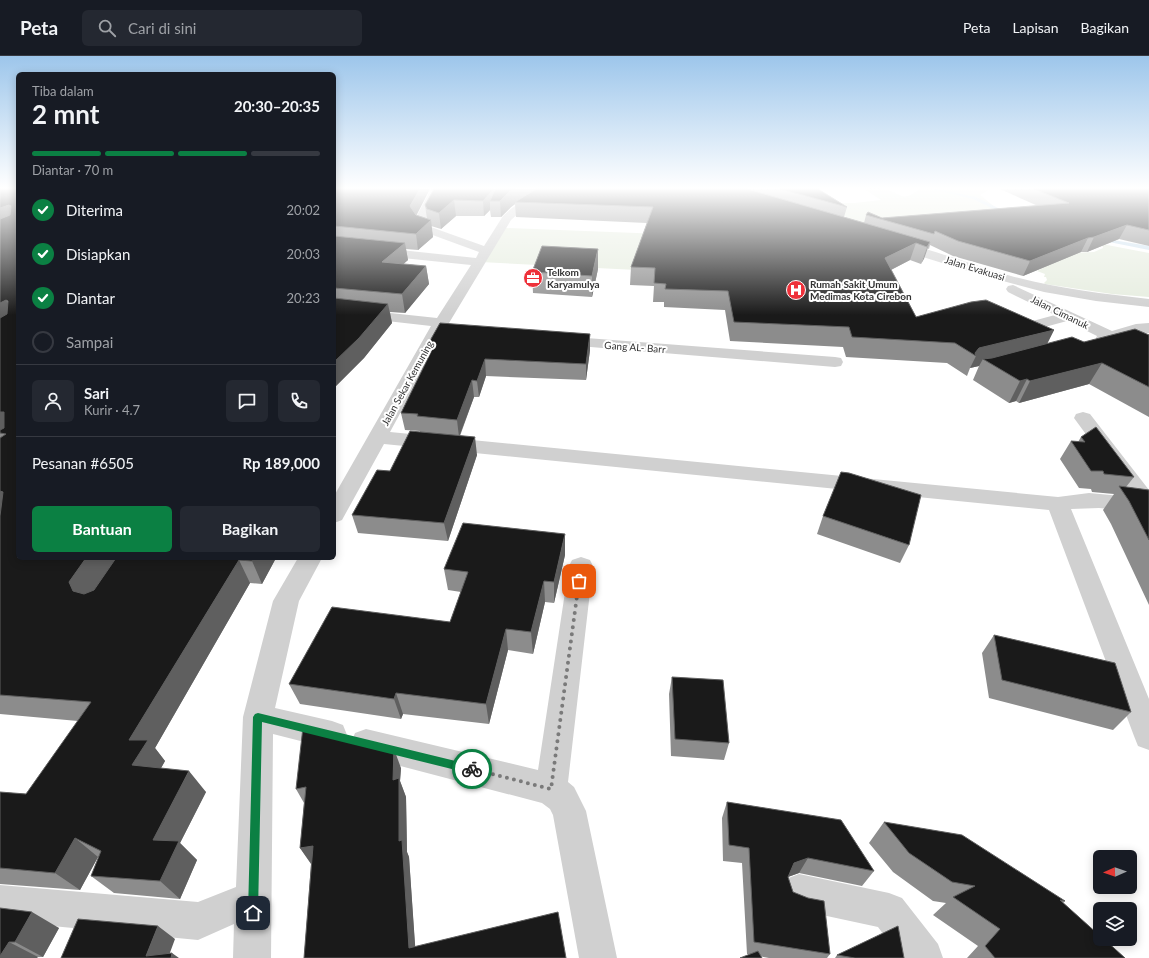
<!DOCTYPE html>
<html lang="id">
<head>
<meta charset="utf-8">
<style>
	:root { --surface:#171b24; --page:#242831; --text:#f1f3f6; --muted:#9ea1a6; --line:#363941; --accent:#0b8043 }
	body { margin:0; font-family:Lato,sans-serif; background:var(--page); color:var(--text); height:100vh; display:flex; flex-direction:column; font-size:15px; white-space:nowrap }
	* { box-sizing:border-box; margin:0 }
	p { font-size:13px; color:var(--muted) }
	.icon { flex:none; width:22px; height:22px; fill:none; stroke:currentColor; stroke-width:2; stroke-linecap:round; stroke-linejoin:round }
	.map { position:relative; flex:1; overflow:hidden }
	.side { position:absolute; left:16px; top:16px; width:320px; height:488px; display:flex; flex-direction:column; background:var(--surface); border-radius:6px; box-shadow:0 2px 10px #0003 }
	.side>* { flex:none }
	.needle { width:26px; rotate:268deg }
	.tools { position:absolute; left:1093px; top:794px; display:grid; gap:8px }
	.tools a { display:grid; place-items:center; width:44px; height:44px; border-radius:6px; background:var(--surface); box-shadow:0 2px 10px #0003; font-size:20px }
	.pin { position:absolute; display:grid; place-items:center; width:34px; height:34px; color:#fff; margin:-17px; border-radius:8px; box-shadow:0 2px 6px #0006 }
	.courier { position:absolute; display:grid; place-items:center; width:40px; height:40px; margin:-20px; border:3px solid #0b8043; border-radius:50%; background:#fff; color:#222; box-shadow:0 1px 5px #0007 }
	.head em { font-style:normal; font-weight:700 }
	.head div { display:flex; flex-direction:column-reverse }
	.head { display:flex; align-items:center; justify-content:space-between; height:68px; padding:0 16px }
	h1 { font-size:26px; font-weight:700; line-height:30px }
	.bar { display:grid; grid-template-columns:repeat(4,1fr); gap:6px 4px; align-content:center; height:48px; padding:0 16px }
	.bar i { height:5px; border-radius:3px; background:var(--line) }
	.bar .current { background:var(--accent) }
	.bar p { grid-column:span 4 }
	.line { display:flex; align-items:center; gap:10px; padding:0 16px; border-top:1px solid var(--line) }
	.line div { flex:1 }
	.round { display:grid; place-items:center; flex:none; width:42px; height:42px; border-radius:6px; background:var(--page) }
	ol { padding:0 16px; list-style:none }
	li { display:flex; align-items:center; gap:12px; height:44px }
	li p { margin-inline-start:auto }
	li .icon { padding:4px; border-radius:50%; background:var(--accent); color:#fff; stroke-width:4 }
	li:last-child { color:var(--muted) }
	li i { width:22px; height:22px; border:2px solid var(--line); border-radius:50% }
	.action { display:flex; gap:8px; margin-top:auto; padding:8px 16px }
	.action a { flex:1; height:46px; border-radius:6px; background:var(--accent); color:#fff; font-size:16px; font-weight:700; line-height:46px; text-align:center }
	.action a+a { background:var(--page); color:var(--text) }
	header { display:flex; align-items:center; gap:24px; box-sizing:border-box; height:56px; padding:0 20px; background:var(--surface); border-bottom:1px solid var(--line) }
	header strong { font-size:19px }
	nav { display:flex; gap:22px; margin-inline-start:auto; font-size:14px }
	.search { width:280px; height:36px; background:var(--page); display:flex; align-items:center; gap:10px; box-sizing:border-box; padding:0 14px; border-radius:6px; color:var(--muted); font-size:15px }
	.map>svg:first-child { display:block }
	.green { fill:#e5ecde }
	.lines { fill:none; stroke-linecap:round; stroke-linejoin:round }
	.stream { fill:#cde1ef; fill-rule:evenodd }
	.street { fill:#d0d0d0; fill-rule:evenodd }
	.wall { fill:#8c8c8c }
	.shaded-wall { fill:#5f5f5f }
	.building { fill:#1a1a1a; stroke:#5f5f5f }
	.route { fill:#0b8043 }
	.done { stroke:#7a7a7a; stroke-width:4; stroke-dasharray:0 7.2 }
	.labels { text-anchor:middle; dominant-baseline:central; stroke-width:4; stroke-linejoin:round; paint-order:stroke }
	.far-street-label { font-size:10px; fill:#333; stroke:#fff }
	.far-poi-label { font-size:10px; font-weight:bold; fill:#333; stroke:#fff; text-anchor:start }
</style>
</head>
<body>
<header>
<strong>Peta</strong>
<div class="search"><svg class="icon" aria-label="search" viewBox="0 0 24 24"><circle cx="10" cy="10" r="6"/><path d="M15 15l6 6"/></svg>Cari di sini</div>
<nav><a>Peta</a><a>Lapisan</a><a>Bagikan</a></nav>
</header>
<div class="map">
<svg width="1149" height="902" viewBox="0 0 1149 902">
	<rect width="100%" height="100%" fill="#fff"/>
	<path class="green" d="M864,133C870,133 878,131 884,133C900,136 902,148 919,133H990L980,139L1011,164L859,169L824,147H855L881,144Z
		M505,172L688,179L676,216L481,206Z
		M1102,188L1149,197V241L1112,238L1045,228L1044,227L1047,224L1046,221H1044L1045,218L1037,215L1072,197L1094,196L1103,192Z"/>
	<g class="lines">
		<path class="stream" d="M931,133H937L976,141L1010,158L1006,159L973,143Z
			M1101,182L1149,190V194L1099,184V182Z"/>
		<path class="street" d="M431,133H441L426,165L428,170L484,190L503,160L512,152L544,133H556L520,156L511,164L449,267L390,376L1058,441L1089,437L1132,441L1074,362L1076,358L1083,356L1090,358L1149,434V454L1141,456L1099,452L1071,453L1149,643V694L1138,690L1134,680L1049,454L384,388L342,464L334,467V440L431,270L334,259V251L437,262L471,209L334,195V187L476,202L479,196L419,174L414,165Z
			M898,185C936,195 973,209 1011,220C1056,232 1103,238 1149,243V251L1096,245L1044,236L984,220L894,192L892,189L894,186Z
			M1013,229L1112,275L1136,268L1149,267V277L1137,278L1125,281L1149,293V304L1109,286L1104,287L1098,285L1096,282L1097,280L1067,265L1019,278L1014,276L1011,273L1014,270L1055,259L1008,236L1006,233L1008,230Z
			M560,280L835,301L841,302L843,306L841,310L835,311L554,288L552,285L554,282Z
			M581,501L590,504L593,510L568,726L574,731L586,755L617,902H579L553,759L550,753L542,747L366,701L355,697L351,687L355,677L366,673L538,714L569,510L572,504Z
			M298,502H322L299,545L275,652L332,665L343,669L347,679L343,689L332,693L273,678L271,902H233L234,868L198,884L0,865V829L198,846L236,831L243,661L273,545Z
			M799,818L889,837L902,842L938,888L943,902H901L878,871L799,854L786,849L781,836L786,823Z"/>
	</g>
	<path class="wall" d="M0,133H18V502H276L262,528L250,527L155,692L165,705L161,712L206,736L180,787L197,804L180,843L114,837L91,820L99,801H98L80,834L0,828V736L26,738L78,665L0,658Z
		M334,133L427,163L425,149L434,133H818L847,151L844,161L864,167L866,159L882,162L1038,150L1000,133H1149V190L1119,183L1087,196H1081L1023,220L953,200L930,189L929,193L927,192L921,208L910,204L891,214L916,261L1054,274L1047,288L1084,286L1148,279L1149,278V361L1089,328L1019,347L1016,345L1009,347L973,324L979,310L970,312L967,320L947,307L846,301L843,291L730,285L725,254L664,251V246H653L654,230L630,229L631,211L647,167L516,161L515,148L511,151L501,161H491L490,154L484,160H456L441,173L431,170L433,181L418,194L406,193L408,204L403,208L426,210L429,228L405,257L390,256L392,267L364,302L334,332Z
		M598,213L592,241L533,237L532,216Z
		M590,278V294L586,324L486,320L479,341H474L460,380L477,399L448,485L358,477L352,459L390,415L420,376V375L405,374L401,357L429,300L427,290Z
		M1081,381L1134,421L1126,431L1149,434V549L1111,468L1103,454L1114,438L1092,436L1091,433L1079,432L1060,403L1071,385L1078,386Z
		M823,460L909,489L900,507L817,478Z
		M565,499L554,547L545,546L533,598L508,594L489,668L403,658L401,663L300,648L289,628L450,566L461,536L448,534L444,513Z
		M994,579L1131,656L1113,674L989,642L982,597Z
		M672,621L729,687L724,704L671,700L669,638Z
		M401,712L400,725L406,741L407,796L409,801L415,891L566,902H304L311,808L300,792L304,747L296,733Z
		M727,746L874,815L862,830L799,817L788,821L793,836L830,898L827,902H769L747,898L742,807L723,805L722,762Z
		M884,766L1065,845L1063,847L1125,902H967L978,890L933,859L946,847L933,845L893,816L869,787Z
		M0,852L59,872L43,901L0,902Z
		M837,899L904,902H835Z"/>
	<path class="shaded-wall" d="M420,133H430L413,166L410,150Z
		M494,133H497L490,145V154L484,160L483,145Z
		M515,133H542L515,146V148L511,151L501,161L500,145L510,135Z
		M454,144L456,160L441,173L439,157Z
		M9,149L17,165L0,172V152Z
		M431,164L433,181L418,194L416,178Z
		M1127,169L1119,183L1087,196L1094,181Z
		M1088,182L1081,196L1023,220L1030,205Z
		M930,186L924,203L921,208L927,191Z
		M405,187L408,204L386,224L382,206Z
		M916,187L910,204L879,220L885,202Z
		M598,193V213L592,241V220Z
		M426,210L429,228L405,257L402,238Z
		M6,244L17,263L0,272V247Z
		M388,248L392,267L364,302L334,332V306Z
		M1054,274L1044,294L990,307L983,303L979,310L970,312L976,300L975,297L979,292Z
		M590,278V294L586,324V308Z
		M485,303L486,320L479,341L477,325Z
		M1102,307L1089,328L1019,347L1030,325Z
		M1027,323L1016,345L1009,347L1020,325Z
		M472,324L474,341L459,381L457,364Z
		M0,356H4L6,378L0,377Z
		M475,381L477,399L448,485L444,467Z
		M1,434L17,457L0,470V435Z
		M565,478V499L554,547V526Z
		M86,502H117L86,548L73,535L69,526Z
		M253,502H276L262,528L252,505Z
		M239,504L250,527L155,692L165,705L151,730L132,709L129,684Z
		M544,525L545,546L533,598L531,576Z
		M506,573L508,594L489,668L486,648Z
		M396,637L403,658L401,663L394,643Z
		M394,693L401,712L400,725L406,741L407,796L409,801L416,902L409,892L393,724Z
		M189,715L206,736L180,787L197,804L180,843L160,825L153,784Z
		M75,782L98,801L80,834L55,817Z
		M313,790L312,809L300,792Z
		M808,802L799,817L785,822L794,807Z
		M32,856L59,872L43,901L15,886Z
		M158,870L175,883L168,902L146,900Z
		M9,886L38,901L37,902H0V900Z
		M172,897L179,902H171Z"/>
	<path class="building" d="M0,133H18V502H86L69,526L73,535L84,538L94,534L116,502H253L252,505L239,504L129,684H148L132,709L189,715L153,784L179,785L160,825L91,820L101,795L75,782L55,817L0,812V736L26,738L91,646L0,639V460L3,436L0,435V382L6,378L0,377V374L4,372V356H0V262L7,258L8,245L6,244L0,247V163L10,159L11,150L9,149L0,152Z
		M334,133H420L410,150L416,159L431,164L416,178L334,170Z
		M434,133H494L483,145L454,144L439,157L427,153L425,149Z
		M495,133H515L510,135L500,145H490Z
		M536,133H747L930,186L927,191L916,187L885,202L916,261L971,246L986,244L1054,274L979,292L975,297L976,300L955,287L852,281L849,271L734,266L728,235L665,233L666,228L654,227L655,212L631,211L653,151L515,146Z
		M780,133H818L847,151Z
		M1034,133H1149V174L1127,169L1094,181L1088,182L1030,205L958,185L935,175L934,178L866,159L868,156L882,162L1069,147Z
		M334,180L405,187L382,206L426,210L402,238L334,232Z
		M542,190L598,193L592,220L532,216Z
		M334,242L388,248L359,282L334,306Z
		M440,267L590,278L586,308L485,303L477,325L472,324L457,364L417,360L418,358L401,357L434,290H427Z
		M1135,273L1149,279V331L1102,307L1030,325L1027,323L1020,325L983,303L992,302L1072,281L1084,286Z
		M1096,371L1134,421L1104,418L1103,415H1091L1071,385L1085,386L1081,381Z
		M410,375L475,381L444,467L352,459L377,414L390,415Z
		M841,416L849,417L921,439L909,489L823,460Z
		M1119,430L1149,434V484L1129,445Z
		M463,467L565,478L554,526L544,525L531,576L506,573L486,648L396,637L394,643L289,628L332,551L450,566L468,516L444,513Z
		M994,579L1115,607L1131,656L1002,624Z
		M672,621L723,624L729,687L675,683Z
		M303,671L394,693L393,724L399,722V785L402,784L409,892L558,856L566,902H304L313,790L300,792L306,731L296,733Z
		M727,746L841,764L874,815L808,802L794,807L788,821L793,836L808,842L824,845L830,898L754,886L749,792L729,789Z
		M884,766L962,779L1065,845L1060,844L1100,880V883H1104L1125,902H995L985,890L1000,873L953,841L975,830L952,826L909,797Z
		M0,852L32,856L15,886H9L0,900Z
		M78,863L158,870L146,900L172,897L171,902H61Z
		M898,870L904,902H855L837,899Z
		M758,895L762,902H740Z"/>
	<linearGradient id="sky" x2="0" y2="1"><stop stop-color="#9dc6eb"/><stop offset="0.51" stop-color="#fff"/><stop offset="1" stop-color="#fff" stop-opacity="0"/></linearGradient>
	<rect width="1149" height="259" fill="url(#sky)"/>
	<path class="route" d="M258,657L472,709L475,710L477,713L475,716L472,718L262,666L258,857L257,861L253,862L249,861L248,857L253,661L255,658Z"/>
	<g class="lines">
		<path class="done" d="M472,713L551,733L579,525"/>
	</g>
	<defs>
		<g id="office-disc" transform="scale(1)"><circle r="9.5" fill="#ee313a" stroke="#fff"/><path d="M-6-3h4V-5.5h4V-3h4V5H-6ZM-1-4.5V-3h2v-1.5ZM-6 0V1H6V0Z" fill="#fff"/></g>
		<g id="hospital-disc" transform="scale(1)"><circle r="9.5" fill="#ee313a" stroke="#fff"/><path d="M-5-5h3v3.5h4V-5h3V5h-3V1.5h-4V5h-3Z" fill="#fff"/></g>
	</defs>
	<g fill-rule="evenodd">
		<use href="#office-disc" x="533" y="222"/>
		<use href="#hospital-disc" x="796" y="234"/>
	</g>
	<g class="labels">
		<g class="far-street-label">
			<text transform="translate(975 212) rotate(17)">Jalan Evakuasi</text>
			<text transform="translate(1060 256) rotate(26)">Jalan Cimanuk</text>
			<text transform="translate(635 291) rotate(4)">Gang AL- Barr</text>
			<text transform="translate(407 327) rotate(-61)">Jalan Sekar Kemuning</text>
		</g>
		<g class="far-poi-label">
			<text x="547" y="216">Telkom<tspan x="547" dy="12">Karyamulya</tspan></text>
			<text x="810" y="228">Rumah Sakit Umum<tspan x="810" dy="12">Medimas Kota Cirebon</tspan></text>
		</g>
	</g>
</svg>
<div class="tools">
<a><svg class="needle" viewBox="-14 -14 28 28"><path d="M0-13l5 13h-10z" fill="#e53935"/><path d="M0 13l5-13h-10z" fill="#9ea1a6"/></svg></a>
<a><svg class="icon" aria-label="layers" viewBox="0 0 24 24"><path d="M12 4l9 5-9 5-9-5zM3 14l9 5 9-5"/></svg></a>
</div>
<div class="pin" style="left:579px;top:525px;background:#ea580c"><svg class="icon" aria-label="bag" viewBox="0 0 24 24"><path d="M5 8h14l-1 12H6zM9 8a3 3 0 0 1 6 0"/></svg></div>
<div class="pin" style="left:253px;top:857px;background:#1f2937"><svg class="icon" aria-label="home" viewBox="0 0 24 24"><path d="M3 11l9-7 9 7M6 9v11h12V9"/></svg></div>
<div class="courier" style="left:472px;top:713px"><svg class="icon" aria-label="bike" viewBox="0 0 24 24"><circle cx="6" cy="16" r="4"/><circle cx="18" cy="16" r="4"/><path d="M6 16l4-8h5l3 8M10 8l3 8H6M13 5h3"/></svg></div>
<section class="side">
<div class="head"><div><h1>2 mnt</h1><p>Tiba dalam</p></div><em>20:30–20:35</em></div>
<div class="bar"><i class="current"></i><i class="current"></i><i class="current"></i><i></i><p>Diantar · 70 m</p></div>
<ol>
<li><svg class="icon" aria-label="check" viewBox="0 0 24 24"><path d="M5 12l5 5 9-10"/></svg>Diterima<p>20:02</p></li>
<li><svg class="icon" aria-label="check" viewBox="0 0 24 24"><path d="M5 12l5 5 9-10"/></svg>Disiapkan<p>20:03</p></li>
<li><svg class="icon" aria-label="check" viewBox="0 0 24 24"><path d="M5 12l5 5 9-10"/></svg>Diantar<p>20:23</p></li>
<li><i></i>Sampai</li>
</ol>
<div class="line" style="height:72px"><a class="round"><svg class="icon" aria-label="person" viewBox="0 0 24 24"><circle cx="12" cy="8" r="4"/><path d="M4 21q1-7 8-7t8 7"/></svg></a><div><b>Sari</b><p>Kurir · 4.7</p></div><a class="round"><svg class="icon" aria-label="chat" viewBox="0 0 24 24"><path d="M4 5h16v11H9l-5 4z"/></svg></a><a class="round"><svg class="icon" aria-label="phone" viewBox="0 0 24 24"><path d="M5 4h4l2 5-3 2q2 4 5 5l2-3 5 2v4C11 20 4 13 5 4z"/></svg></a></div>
<div class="line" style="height:52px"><div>Pesanan #6505</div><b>Rp 189,000</b></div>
<div class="action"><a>Bantuan</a><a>Bagikan</a></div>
</section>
</div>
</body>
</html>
